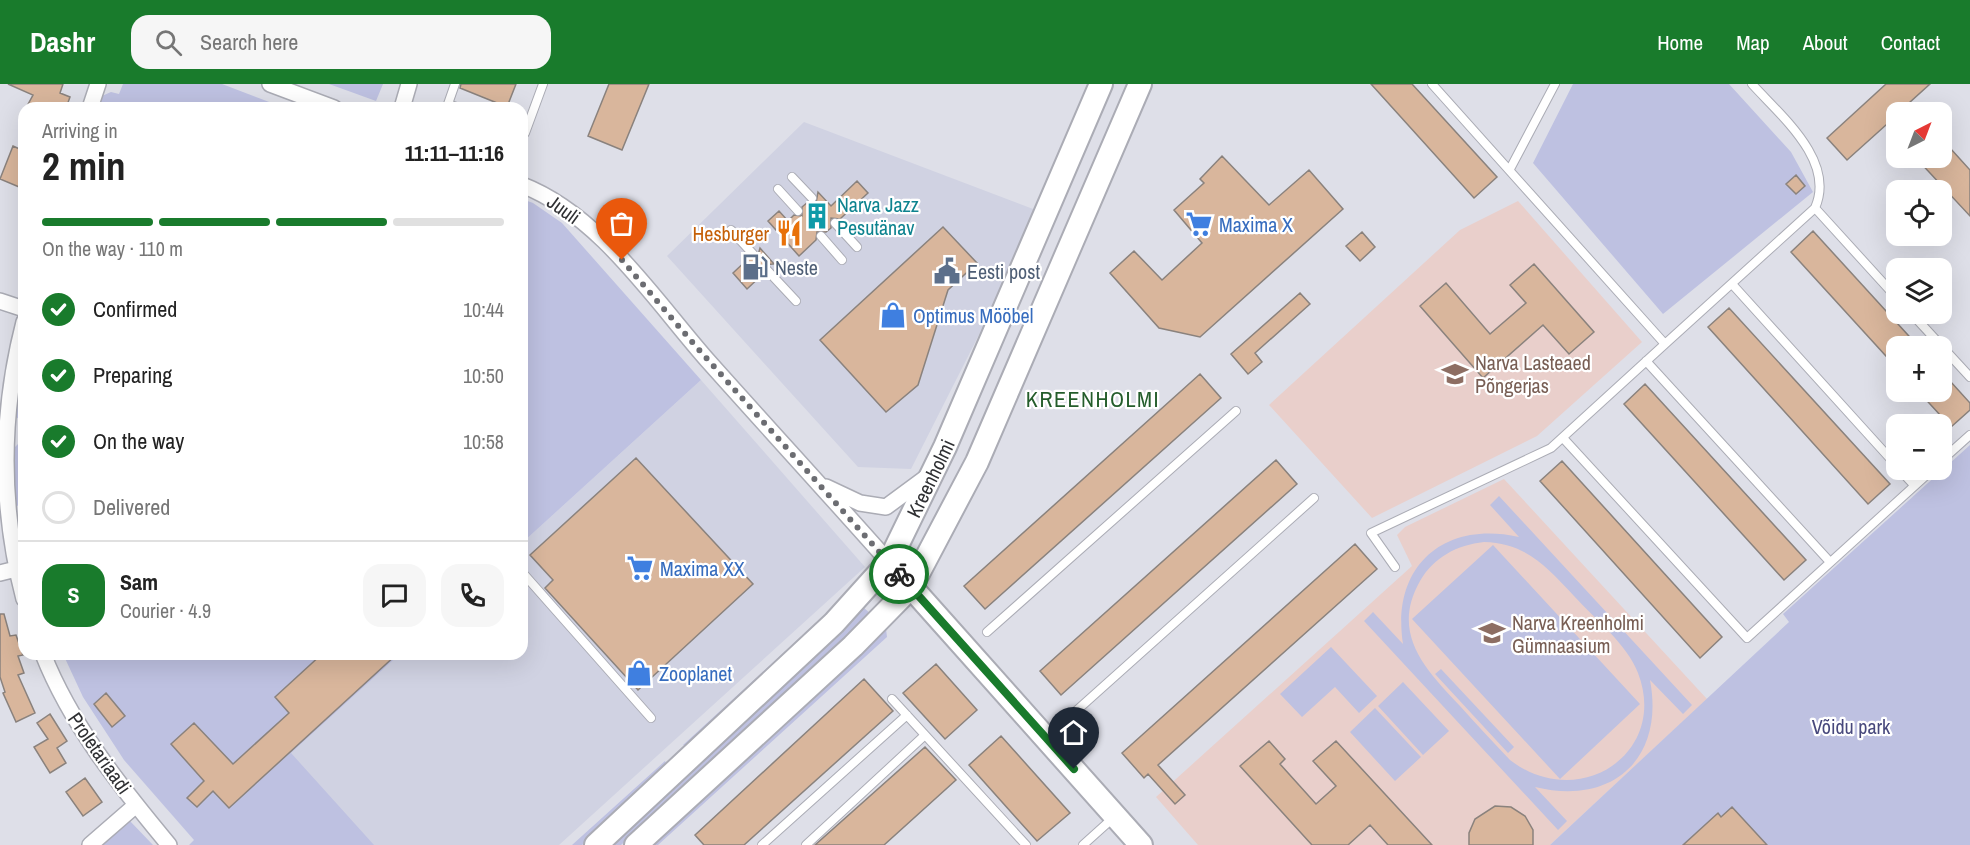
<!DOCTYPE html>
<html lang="en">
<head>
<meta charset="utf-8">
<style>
	:root { --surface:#fff; --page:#f6f6f6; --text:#222; --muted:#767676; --line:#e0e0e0; --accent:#197b2c }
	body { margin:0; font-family:"Archivo Narrow",sans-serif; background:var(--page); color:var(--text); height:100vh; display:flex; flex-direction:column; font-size:22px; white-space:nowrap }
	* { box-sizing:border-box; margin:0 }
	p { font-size:20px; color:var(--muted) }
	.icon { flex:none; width:33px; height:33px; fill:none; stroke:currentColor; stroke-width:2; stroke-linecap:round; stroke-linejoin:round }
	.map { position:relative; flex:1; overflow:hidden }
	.side { position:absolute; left:18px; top:18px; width:510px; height:558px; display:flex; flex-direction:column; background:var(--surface); border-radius:18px; box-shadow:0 6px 24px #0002 }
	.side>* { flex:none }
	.needle { width:39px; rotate:42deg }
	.buttons { position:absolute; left:1886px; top:18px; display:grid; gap:12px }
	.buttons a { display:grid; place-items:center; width:66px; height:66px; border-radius:12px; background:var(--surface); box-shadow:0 6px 24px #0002; font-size:30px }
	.pin { position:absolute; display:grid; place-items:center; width:51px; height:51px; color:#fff; margin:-62px -26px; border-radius:50% 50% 50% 0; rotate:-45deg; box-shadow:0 0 6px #0007 }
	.pin .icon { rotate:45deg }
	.courier { position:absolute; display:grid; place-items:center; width:60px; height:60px; margin:-30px; border:4px solid #197b2c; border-radius:50%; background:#fff; color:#222; box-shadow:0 2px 8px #0007 }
	.head em { font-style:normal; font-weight:700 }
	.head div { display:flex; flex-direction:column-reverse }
	.head { display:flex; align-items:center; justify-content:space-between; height:102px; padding:0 24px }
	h1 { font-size:39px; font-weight:700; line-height:45px }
	.bar { display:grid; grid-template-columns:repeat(4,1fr); gap:9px 6px; align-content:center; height:72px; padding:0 24px }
	.bar i { height:8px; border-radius:4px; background:var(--line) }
	.bar .current { background:var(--accent) }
	.bar p { grid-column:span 4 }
	.line { display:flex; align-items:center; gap:15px; padding:0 24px; border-top:2px solid var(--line) }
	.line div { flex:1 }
	.round { display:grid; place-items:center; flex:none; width:63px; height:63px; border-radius:18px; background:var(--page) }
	ol { padding:0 24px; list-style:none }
	li { display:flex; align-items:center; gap:18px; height:66px }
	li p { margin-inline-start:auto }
	li .icon { padding:6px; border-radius:50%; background:var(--accent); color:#fff; stroke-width:4 }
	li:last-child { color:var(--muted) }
	li i { width:33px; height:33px; border:3px solid var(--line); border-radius:50% }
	header { display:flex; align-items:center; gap:36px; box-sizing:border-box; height:84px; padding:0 30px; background:var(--accent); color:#fff }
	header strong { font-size:28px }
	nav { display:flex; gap:33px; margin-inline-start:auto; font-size:21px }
	.search { width:420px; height:54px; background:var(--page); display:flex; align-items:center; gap:15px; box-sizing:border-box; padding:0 21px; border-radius:18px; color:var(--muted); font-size:22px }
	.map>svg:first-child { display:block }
	.built { fill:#d0d2e2 }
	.education { fill:#e9cfcb }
	.green { fill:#bec1e1; fill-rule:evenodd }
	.building { fill:#d9b69c; stroke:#8a827d; stroke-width:1.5 }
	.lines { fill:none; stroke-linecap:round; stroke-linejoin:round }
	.lane-casing { stroke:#abacb5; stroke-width:10 }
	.street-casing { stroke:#abacb5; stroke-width:18 }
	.secondary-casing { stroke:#abacb5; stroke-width:26 }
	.lane { stroke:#fff; stroke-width:8 }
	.street { stroke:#fff; stroke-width:15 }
	.secondary { stroke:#fff; stroke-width:22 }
	.done { stroke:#6c6d72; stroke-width:6; stroke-dasharray:0 10.8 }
	.route { stroke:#197b2c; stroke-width:8 }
	.labels { text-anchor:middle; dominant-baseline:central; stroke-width:4.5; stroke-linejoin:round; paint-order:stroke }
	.culture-label { font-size:20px; fill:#0d838f; stroke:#fff; text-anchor:start }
	.street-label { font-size:20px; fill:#2f3033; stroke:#fff }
	.shop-label { font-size:20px; fill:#366cbe; stroke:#fff; text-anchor:start }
	.food-label { font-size:20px; fill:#c56008; stroke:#fff; text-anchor:end }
	.service-label { font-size:20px; fill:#4e5e75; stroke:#fff; text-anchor:start }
	.education-label { font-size:20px; fill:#785e54; stroke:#fff; text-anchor:start }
	.park-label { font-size:20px; fill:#47487c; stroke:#fff }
	.quarter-label { font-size:22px; letter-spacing:1.5px; fill:#245d2b; stroke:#fff }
</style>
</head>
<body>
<header>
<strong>Dashr</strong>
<div class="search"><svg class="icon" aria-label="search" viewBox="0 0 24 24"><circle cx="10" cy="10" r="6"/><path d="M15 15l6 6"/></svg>Search here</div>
<nav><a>Home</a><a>Map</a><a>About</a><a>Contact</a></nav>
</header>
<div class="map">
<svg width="1970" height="761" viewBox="0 0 1970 761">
	<rect width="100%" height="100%" fill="#dedfe8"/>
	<path class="built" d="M804,38L1041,128L911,385L858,383L667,172Z
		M701,296L865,483L559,761H198L194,757L400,570H522V459Z"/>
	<path class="education" d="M1518,117L1642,258L1537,352L1372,434L1269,321L1460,146Z
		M1504,395L1707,615L1550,761H1198L1156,713L1412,482L1397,451L1405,443Z"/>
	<path class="green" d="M123,0H222L285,24H98L102,12L111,8L119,10Z
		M329,0H383L376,17Z
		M1573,0H1729L1791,68L1813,108L1663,230L1533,79Z
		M522,115L533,119L562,139L701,296L522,459Z
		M24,304V421L15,422L13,365L21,357V337L14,331L18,311H23Z
		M1970,361V761H1550L1789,538L1783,530Z
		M1499,412L1692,621L1683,630L1650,596C1665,675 1612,722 1535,703L1567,737L1558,746L1364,537L1373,528L1403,560C1391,483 1443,436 1519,453L1490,421ZM1484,458C1526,459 1547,483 1574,512C1595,535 1627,560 1638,589C1669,669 1579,729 1510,676C1493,658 1476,640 1460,622C1426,586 1390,550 1420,497C1434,473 1457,461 1484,458Z
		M1493,461L1640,620L1560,695L1412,535Z
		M846,512L687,663L683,661L839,518Z
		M864,524L871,530L852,553L621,761H610L844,547Z
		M886,545L887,553L658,761H647Z
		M1331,563L1377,612L1359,629L1335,603L1302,633L1280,610Z
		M63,570H400L291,669L374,761H189L194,756L124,676L83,613Z
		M1441,585L1514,663L1508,669L1435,590Z
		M1403,598L1449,647L1423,671L1378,622Z
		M1375,624L1421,673L1395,697L1350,648Z
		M665,677L668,684L582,761H572Z
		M129,736L153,761H100Z"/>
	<path class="building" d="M8,0H63L60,9L70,13L66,24H26L33,11Z
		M461,0H516L507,23L460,4Z
		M609,0H649L622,66L588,52Z
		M1371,0H1412L1497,93L1474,114Z
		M1886,0H1930L1899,28H1896V32L1847,76L1827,54Z
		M1941,54L1970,86V132L1916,74H1941Z
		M13,62L24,67V105L0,95Z
		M1222,72L1269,121L1309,86L1343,125L1200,253L1159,244L1110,189L1134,167L1162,196L1202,159L1174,126L1204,99L1200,95Z
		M1796,91L1805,102L1796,110L1786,100Z
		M857,97L868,109L840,135L831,134V144L826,148H817L816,156L799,172L768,137L779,127L788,137L794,131L802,132V123L808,118L816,119L818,108L831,122Z
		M943,143L977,179L948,206L918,301L886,328L820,256Z
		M1813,147L1918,262H1896V283L1791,168Z
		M1362,148L1375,163L1360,177L1346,162Z
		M760,164L774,180L763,181V190L747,205L733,189L749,174L757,175Z
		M1534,180L1594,248L1569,270L1543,241L1483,294L1420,222L1446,199L1490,250L1526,219L1510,201Z
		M1300,209L1310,220L1255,269L1262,278L1248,290L1231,270Z
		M1729,224L1890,400L1868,420L1708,243Z
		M1941,287L1970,319V326L1951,343L1919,308H1941Z
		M1200,290L1221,314L985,525L964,502Z
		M1645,300L1806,476L1784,496L1624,320Z
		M636,374L753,500L638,606L545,504L553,496L530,471Z
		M1276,376L1297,400L1061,611L1040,587Z
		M1562,377L1722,553L1700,574L1540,397Z
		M1355,460L1377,485L1158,681L1185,711L1175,720L1148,690L1144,694L1122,669Z
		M0,530H4L10,552L16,551L23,571L18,572L24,589L18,591L35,629L16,638L3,609L5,608L0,593Z
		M322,570H397L229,724L213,707L197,723L187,714L204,697L171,660L194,639L233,680L289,629L275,613Z
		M936,580L977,626L945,655L903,609Z
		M864,595L893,627L744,761H704L695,751Z
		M106,609L125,632L112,643L94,620Z
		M50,630L67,657L57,664L66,679L50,689L34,663L48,655L37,639Z
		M1001,652L1070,729L1037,757L969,681Z
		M1269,657L1285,675L1280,680L1316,720L1336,702L1313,677L1336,657L1432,761H1388L1370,741L1348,761H1312L1240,682Z
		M925,663L956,696L884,761H815Z
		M85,694L102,718L83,732L66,708Z
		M1495,722L1511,723L1525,732L1533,746V761H1469V749L1475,735Z
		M1732,723L1767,761H1683L1718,729L1721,733Z"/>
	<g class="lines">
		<g class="lane-casing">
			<path id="lane" d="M455,0L448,20L459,24
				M1432,0L1665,260L1815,124C1836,77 1781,32 1752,0
				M522,48L525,49L543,0
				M1510,85L1555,0
				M792,93L812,114
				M778,105L798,127
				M1815,124L1896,213
				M835,139L857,163
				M731,146L753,170
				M821,152L842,176
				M767,186L796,217
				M1732,200L1896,381
				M1912,230L1970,293
				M1646,277L1830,478
				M1563,354L1747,554L1932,386
				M1941,377L1970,351
				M1900,386L1914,401
				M1395,483L1371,449L1551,364L1665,260
				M522,488L651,634
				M987,548L1236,327
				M892,615L1026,761
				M1047,653L1314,414
				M762,761L907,631
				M806,761L925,651
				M1083,761L1113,734"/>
		</g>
		<g class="street-casing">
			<path id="street" d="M270,0L334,24
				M90,24L98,0
				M402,24L409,0
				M522,101C600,131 655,217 709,278C776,353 844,427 911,503
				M0,217L24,225
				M24,238C0,331 0,423 24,515
				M826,403L860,419L886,423L928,392
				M0,489L16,485
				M43,570C71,641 120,702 169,761
				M90,761L136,721"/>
		</g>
		<g class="secondary-casing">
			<g id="secondary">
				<path d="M911,503L1141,761"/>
				<path id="s1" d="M596,761L834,539L889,478L945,363L1101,0"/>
				<path d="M636,761L853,562L911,503L977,378L1140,0"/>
			</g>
		</g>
		<use href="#lane" class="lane"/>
		<use href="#street" class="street"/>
		<use href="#secondary" class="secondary"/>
	</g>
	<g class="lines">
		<path class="done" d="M622,176L693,259L899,490"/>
		<path class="route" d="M899,490L1074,685"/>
	</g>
	<defs>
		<g id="building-bare" transform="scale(2.07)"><path d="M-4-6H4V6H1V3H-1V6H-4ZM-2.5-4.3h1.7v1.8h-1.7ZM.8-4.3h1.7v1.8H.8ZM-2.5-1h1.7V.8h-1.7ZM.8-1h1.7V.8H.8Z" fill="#0f9aa8" stroke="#fff" stroke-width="2.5" paint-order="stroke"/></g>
		<g id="supermarket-bare" transform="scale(2.07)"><path d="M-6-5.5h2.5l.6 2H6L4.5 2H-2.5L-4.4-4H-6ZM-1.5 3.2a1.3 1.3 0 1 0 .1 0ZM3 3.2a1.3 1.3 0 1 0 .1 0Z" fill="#3f7fe0" stroke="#fff" stroke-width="2.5" paint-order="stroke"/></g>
		<g id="restaurant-bare" transform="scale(2.07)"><path d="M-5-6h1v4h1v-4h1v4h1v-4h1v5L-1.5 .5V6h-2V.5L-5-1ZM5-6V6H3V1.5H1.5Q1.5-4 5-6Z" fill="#e8710a" stroke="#fff" stroke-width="2.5" paint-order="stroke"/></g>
		<g id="fuel-bare" transform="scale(2.07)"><path d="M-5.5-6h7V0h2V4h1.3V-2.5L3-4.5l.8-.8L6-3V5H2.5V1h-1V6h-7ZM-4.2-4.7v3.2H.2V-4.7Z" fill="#5c6f8a" stroke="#fff" stroke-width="2.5" paint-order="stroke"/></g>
		<g id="civic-bare" transform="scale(2.07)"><path d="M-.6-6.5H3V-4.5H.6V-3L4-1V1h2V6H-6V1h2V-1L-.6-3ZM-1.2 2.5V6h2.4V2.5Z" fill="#5c6f8a" stroke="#fff" stroke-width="2.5" paint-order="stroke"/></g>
		<g id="shop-bare" transform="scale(2.07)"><path d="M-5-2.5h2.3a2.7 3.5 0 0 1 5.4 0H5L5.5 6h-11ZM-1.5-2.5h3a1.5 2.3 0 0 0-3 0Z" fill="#3f7fe0" stroke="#fff" stroke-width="2.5" paint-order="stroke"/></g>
		<g id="school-bare" transform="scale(2.07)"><path d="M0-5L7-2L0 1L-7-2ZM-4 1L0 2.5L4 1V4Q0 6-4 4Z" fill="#8d6e63" stroke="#fff" stroke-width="2.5" paint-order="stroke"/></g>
	</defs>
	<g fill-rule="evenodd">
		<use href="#building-bare" x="817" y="132"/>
		<use href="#supermarket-bare" x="1199" y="140"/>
		<use href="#restaurant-bare" x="789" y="149"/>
		<use href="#fuel-bare" x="755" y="183"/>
		<use href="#civic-bare" x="947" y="187"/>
		<use href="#shop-bare" x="893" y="231"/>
		<use href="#school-bare" x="1455" y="290"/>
		<use href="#supermarket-bare" x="640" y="484"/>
		<use href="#school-bare" x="1492" y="549"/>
		<use href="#shop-bare" x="639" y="589"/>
	</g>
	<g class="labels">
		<g class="culture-label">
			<text x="837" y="120">Narva Jazz<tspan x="837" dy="23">Pesutänav</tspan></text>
		</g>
		<g class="street-label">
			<text transform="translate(564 125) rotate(36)">Juuli</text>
			<text stroke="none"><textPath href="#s1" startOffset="501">Kreenholmi</textPath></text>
			<text transform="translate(100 669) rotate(55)">Proletariaadi</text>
		</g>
		<g class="shop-label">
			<text x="1219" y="140">Maxima X</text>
			<text x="913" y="231">Optimus Mööbel</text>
			<text x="660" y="484">Maxima XX</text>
			<text x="659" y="589">Zooplanet</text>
		</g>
		<g class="food-label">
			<text x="769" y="149">Hesburger</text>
		</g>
		<g class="service-label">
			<text x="775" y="183">Neste</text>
			<text x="967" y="187">Eesti post</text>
		</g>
		<g class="education-label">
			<text x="1475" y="278">Narva Lasteaed<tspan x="1475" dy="23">Põngerjas</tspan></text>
			<text x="1512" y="538">Narva Kreenholmi<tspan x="1512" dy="23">Gümnaasium</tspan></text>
		</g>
		<g class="park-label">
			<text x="1851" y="642">Võidu park</text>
		</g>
		<g class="quarter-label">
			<text x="1093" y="315">KREENHOLMI</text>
		</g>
	</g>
</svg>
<div class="buttons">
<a><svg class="needle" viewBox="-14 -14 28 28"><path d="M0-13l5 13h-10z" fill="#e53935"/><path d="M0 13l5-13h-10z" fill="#767676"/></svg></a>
<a><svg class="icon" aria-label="locate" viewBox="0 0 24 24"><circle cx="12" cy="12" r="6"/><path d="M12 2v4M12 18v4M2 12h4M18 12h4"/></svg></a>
<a><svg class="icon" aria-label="layers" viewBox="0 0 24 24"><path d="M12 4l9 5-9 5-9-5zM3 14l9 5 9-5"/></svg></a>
<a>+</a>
<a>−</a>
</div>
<div class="pin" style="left:622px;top:176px;background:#ea580c"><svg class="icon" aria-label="bag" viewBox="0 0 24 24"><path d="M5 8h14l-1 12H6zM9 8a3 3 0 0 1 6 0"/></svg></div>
<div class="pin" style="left:1074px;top:685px;background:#1f2937"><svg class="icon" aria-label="home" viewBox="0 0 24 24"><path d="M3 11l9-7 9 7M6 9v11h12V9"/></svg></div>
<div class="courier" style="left:899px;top:490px"><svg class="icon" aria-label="bike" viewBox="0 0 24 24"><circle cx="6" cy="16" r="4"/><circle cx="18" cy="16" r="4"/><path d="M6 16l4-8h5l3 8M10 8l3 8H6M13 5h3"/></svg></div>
<section class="side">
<div class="head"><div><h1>2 min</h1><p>Arriving in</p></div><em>11:11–11:16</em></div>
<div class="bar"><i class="current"></i><i class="current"></i><i class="current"></i><i></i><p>On the way · 110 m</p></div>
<ol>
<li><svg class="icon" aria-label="check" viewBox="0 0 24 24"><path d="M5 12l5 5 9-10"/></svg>Confirmed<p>10:44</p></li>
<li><svg class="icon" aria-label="check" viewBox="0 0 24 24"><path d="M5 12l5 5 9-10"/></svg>Preparing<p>10:50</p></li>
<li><svg class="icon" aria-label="check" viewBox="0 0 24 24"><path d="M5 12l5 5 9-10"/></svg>On the way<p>10:58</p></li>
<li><i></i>Delivered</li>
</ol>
<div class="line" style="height:108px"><b class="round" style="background:var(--accent);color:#fff">S</b><div><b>Sam</b><p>Courier · 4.9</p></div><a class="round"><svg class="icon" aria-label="chat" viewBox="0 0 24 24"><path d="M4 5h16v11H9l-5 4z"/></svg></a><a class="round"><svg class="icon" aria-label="phone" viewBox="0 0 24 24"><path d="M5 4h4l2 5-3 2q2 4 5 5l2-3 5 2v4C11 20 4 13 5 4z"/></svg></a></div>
</section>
</div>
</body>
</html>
